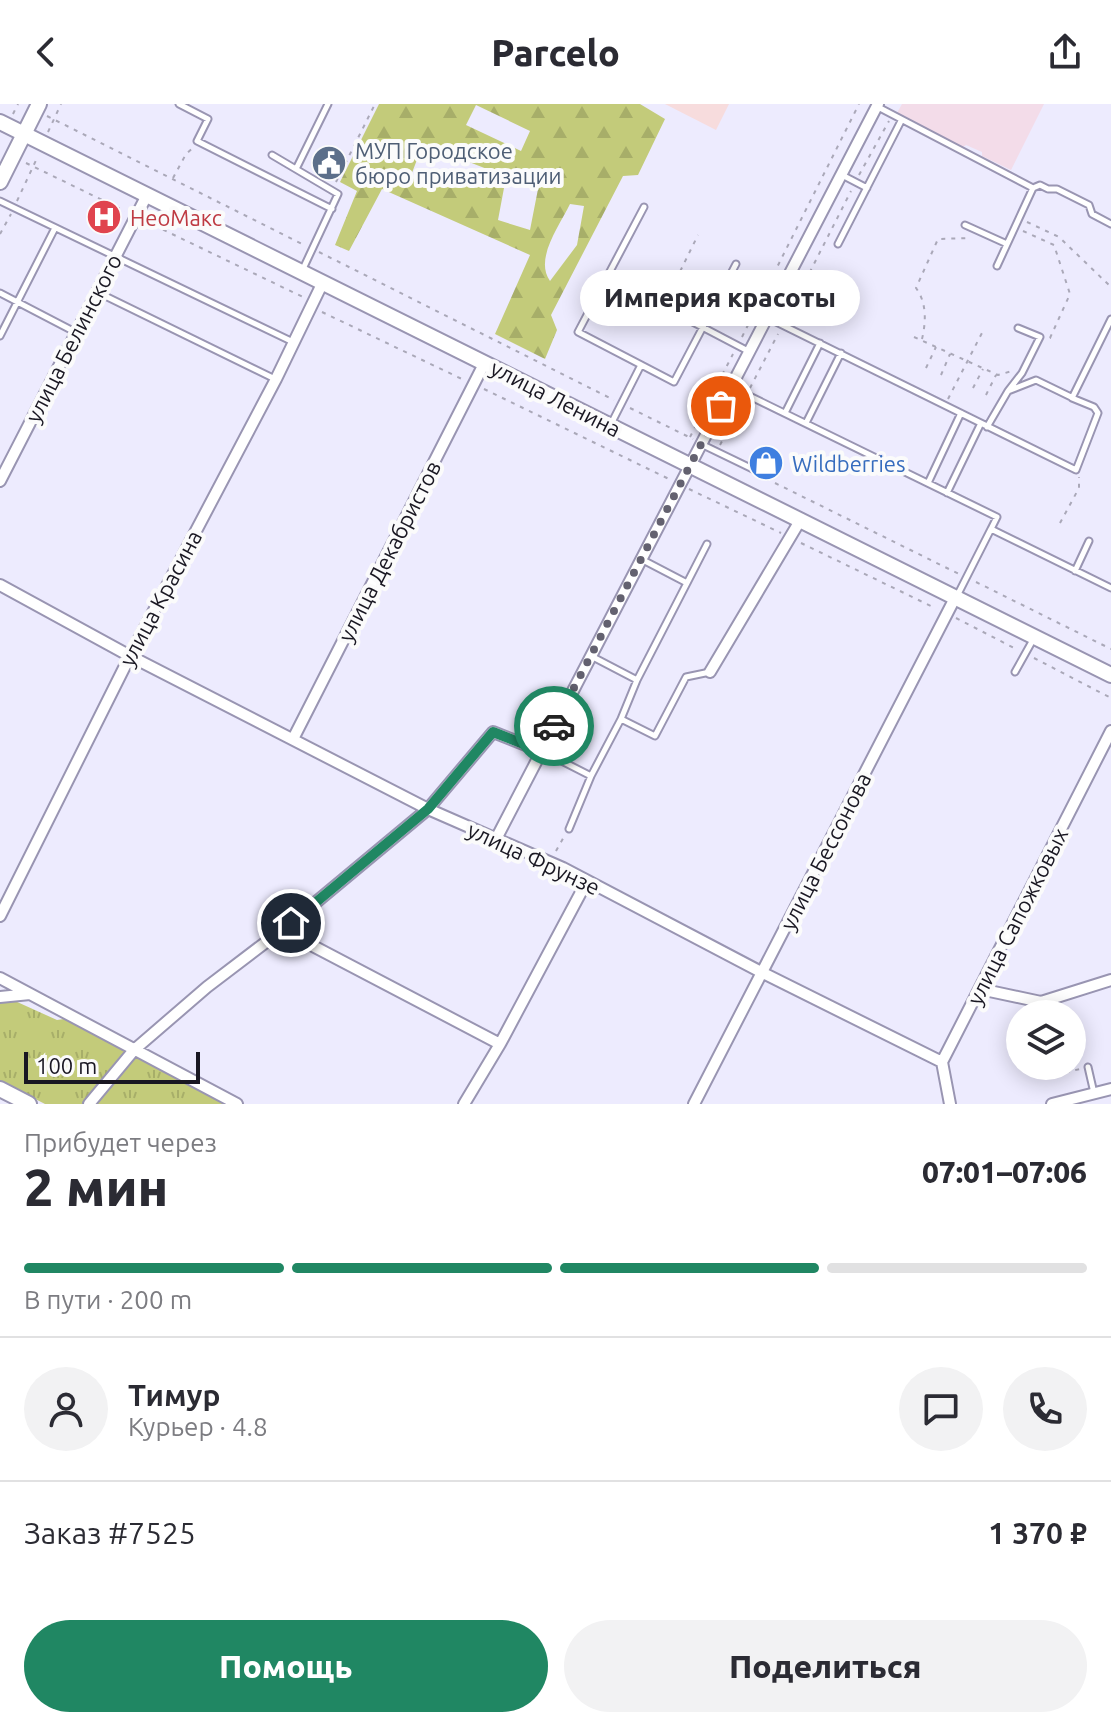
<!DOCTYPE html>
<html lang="ru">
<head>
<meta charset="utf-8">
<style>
	:root { --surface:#fff; --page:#f2f2f3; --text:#2b2b33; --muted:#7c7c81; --line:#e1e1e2; --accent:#208763 }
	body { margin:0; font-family:Ubuntu,sans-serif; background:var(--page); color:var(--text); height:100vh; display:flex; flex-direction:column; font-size:30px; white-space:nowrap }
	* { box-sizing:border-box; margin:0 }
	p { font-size:26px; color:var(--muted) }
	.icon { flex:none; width:44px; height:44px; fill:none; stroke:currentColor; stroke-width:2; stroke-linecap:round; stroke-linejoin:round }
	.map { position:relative; height:1000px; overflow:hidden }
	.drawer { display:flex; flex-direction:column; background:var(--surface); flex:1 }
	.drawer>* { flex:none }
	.tools { position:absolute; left:1006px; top:896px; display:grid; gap:16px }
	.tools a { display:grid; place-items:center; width:80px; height:80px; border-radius:50%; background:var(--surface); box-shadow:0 4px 20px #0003; font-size:40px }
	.scale { position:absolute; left:24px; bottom:20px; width:176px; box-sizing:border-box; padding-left:8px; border:4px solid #191722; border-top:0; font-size:22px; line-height:28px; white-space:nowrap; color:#191722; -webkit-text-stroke:6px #fbfbfb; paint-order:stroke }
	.pin { position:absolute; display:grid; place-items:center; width:68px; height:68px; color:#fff; margin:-34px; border:4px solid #fff; border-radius:50%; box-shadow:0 2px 8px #0007 }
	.courier { position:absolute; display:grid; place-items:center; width:80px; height:80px; margin:-40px; border:6px solid #208763; border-radius:50%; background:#fff; color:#222; box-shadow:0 2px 10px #0007 }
	.bubble { position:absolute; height:56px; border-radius:28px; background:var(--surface); box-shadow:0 4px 20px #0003; font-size:26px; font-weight:800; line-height:56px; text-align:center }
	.summary em { font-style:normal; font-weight:800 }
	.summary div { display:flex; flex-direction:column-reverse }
	.summary { display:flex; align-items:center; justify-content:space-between; height:136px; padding:0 24px }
	h1 { font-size:52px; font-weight:800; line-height:60px }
	.bar { display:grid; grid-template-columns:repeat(4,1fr); gap:12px 8px; align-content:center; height:96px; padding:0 24px }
	.bar i { height:10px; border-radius:6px; background:var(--line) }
	.bar .active { background:var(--accent) }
	.bar p { grid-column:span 4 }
	.line { display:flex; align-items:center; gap:20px; padding:0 24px; border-top:2px solid var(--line) }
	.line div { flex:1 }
	.round { display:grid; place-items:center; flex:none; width:84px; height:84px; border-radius:42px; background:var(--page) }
	.cta { display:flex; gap:16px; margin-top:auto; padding:16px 24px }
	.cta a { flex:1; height:92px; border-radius:48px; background:var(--accent); color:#fff; font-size:32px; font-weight:800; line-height:92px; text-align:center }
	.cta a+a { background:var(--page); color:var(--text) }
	header { display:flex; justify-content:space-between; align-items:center; height:104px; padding:0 24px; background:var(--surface); font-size:36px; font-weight:800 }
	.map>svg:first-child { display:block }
	.commercial { fill:#f3dce9 }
	.industrial { fill:#f7dcdd }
	.grass { fill:url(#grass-tufts) }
	.forest { fill:url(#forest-firs); fill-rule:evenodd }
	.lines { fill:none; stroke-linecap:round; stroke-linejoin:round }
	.service-casing { stroke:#9995b2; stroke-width:9 }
	.minor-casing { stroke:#9995b2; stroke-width:14 }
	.tertiary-casing { stroke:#9995b2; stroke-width:18 }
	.secondary-casing { stroke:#9995b2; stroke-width:18 }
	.path { stroke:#aaa8b8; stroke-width:2; stroke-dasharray:4 6; stroke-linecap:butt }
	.service { stroke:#fff; stroke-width:5 }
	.minor { stroke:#fff; stroke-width:10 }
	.tertiary { stroke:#fff; stroke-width:14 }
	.secondary { stroke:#fff; stroke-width:14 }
	.done { stroke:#63616f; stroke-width:8; stroke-dasharray:0 14.4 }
	.route { stroke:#208763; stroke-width:10 }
	.labels { text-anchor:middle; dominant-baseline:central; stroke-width:8; stroke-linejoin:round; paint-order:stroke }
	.service-label { font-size:22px; fill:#4e5e75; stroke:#fbfbfb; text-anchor:start }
	.health-label { font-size:22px; fill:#be3a42; stroke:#fbfbfb; text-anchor:start }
	.street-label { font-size:22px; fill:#191722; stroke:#fbfbfb }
	.shop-label { font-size:22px; fill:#366cbe; stroke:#fbfbfb; text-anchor:start }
</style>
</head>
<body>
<header><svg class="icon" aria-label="back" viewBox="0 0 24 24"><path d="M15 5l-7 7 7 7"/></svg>Parcelo<svg class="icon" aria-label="share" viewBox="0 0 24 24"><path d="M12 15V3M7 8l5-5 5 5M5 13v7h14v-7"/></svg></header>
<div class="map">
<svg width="1111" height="1000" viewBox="0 0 1111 1000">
	<defs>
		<pattern id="grass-tufts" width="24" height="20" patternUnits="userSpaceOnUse" patternTransform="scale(2)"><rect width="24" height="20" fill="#c3cb7a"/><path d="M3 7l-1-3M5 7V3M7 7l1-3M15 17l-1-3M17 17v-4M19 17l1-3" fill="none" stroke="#a7ae69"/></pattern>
		<pattern id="forest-firs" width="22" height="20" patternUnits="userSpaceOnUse" patternTransform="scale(2)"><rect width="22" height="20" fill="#c3cb7a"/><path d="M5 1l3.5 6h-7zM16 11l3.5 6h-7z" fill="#a7ae69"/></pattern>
	</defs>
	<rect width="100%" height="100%" fill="#edebfe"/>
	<path class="commercial" d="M902,0H1044L1011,66L982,52V48L966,41L963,43L897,9Z"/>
	<path class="industrial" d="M665,0H729L716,26Z"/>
	<path class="grass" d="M15,897L57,916L64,915L229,1000H45L0,977V898Z"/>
	<path class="forest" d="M379,0H640L665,15L638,71L623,72L551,211L557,226L545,255L495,230L530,151L382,85L349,147L335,141L357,87L340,78ZM476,1L530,27L521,47L466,21ZM423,40L538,85L530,126L498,116L504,84L482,80L483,70L430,75L410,74ZM570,100L584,102L577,141L550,177C534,155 560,121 570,100Z"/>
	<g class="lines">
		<g class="service-casing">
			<path id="service" d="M179,0L208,15L197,37L332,105
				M878,3L1033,84L997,162
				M272,51L338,90L302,167
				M297,63L328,0
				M842,71L867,84
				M1033,84L1040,81L1048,85H1057L1089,101L1092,110L1111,120
				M0,97L293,238
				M644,103L607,173L748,247
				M965,121L1007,140
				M838,140L901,17
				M607,173L578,228L674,278L736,160
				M97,188L275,275
				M0,189L75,228
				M768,214L1076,366L1098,309L1094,303L1072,294L1111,215
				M0,232L55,124
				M731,283L997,413L991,425L1111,484
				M1008,287L1022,269L1040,233L1018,224
				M785,309L820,239
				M806,319L841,249
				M611,320L641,261
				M987,323L1008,287L1036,276L1071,293
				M701,340L767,372
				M928,379L961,309
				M947,389L981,319
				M641,455L687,479L707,440
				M1075,467L1089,437
				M957,492L991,425
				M591,552L637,576
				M1015,568L1034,534
				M621,615L637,576L687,479
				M542,647L591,672L621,615L655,632L686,573L710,568
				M569,725L591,672
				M1088,963L1094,989"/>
		</g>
		<g class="minor-casing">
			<path id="minor" d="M0,377L147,91
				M0,481L130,552L428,705L563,764L763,869L942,958
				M710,568L801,415
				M293,635L485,258
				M496,735L878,0
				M0,812L130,552L276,275L323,178
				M291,819L313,842L500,940
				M0,874L237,1000
				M980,885L1041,898L1111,876
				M0,893L30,890
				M89,1000L134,946L207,883L291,819L428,705L493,628L541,647
				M464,1000L500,940L587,777
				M694,1000L955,494
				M950,1000L942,958L1111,627
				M1052,1000L1111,985"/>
		</g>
		<g class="tertiary-casing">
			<path id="tertiary" d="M0,78L39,0
				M0,985L29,1000"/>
		</g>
		<g class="secondary-casing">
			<path id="secondary" d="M0,18L1111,571"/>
		</g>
		<path class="path" d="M13,10L18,0
			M47,12L306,142
			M48,28L61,0
			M26,59L125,107
			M859,71L889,17
			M173,74L186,50L194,43
			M336,78L375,0
			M17,97L38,52
			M145,117L305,194
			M1027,118L1059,133L1111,183
			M1023,127L1054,141L1070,190L1050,234H1048
			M0,130L11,110
			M319,148L614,296
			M667,194L698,131
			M322,208L464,276
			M787,213L851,87
			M742,233L859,0
			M914,233L998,271L1012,267
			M922,235C926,218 927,199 916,184L938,135L971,134
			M926,264L936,243
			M941,271L950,250
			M750,284L778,230
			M973,284L983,265
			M484,285L669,375
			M986,291L996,271
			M948,295L984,225
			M630,304L693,335
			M690,333L733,250
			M720,341L743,297
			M775,379L959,470
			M689,385L781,429
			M1060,419L1079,384V373
			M801,439L935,504
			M976,478L1111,545
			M956,514L1018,546
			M1034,554L1111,594
			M556,747L565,731
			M1053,962L1055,971L1080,965"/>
		<use href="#service" class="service"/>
		<use href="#minor" class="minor"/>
		<use href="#tertiary" class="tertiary"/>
		<use href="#secondary" class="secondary"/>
	</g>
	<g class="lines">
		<path class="done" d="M554,622L721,302"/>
		<path class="route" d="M291,819L428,705L493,628L541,647L554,622"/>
	</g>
	<defs>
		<g id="civic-disc" transform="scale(1.8)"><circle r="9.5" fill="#5c6f8a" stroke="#fbfbfb"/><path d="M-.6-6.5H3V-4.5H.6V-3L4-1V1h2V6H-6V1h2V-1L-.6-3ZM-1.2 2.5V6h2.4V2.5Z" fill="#fff"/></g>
		<g id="hospital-disc" transform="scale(1.8)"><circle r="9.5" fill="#e0444e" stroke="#fbfbfb"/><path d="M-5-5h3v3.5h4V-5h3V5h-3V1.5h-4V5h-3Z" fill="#fff"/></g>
		<g id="shop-disc" transform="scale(1.8)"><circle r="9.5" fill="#3f7fe0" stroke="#fbfbfb"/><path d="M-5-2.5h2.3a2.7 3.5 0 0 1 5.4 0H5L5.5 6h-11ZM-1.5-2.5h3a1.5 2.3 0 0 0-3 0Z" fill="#fff"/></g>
	</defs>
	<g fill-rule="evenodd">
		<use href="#civic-disc" x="329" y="59"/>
		<use href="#hospital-disc" x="104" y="113"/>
		<use href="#shop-disc" x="766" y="359"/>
	</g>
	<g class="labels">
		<g class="service-label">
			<text x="355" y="46">МУП Городское<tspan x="355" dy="25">бюро приватизации</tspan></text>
		</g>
		<g class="health-label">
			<text x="130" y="113">НеоМакс</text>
		</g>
		<g class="street-label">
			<text transform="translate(73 234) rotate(-63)">улица Белинского</text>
			<text transform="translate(556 294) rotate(27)">улица Ленина</text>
			<text transform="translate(389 447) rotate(-63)">улица Декабристов</text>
			<text transform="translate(160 494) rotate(-62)">улица Красина</text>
			<text transform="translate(825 747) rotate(-63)">улица Бессонова</text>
			<text transform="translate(534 754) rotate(25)">улица Фрунзе</text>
			<text transform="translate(1017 812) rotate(-63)">улица Сапожковых</text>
		</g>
		<g class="shop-label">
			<text x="792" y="359">Wildberries</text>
		</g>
	</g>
</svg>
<div class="tools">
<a><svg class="icon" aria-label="layers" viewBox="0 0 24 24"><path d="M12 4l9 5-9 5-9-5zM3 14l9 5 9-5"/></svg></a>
</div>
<div class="scale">100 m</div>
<div class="pin" style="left:721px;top:302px;background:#ea580c"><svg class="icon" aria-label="bag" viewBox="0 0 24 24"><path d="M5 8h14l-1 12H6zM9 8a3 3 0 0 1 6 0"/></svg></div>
<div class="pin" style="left:291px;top:819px;background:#1f2937"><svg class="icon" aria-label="home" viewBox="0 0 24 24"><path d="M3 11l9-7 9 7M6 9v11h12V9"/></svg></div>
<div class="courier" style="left:554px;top:622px"><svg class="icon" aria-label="car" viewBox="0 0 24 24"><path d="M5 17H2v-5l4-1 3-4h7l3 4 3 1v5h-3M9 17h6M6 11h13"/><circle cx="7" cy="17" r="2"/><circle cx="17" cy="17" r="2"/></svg></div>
<div class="bubble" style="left:580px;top:166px;width:280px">Империя красоты</div>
</div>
<section class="drawer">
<div class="summary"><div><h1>2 мин</h1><p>Прибудет через</p></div><em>07:01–07:06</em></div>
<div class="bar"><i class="active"></i><i class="active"></i><i class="active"></i><i></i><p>В пути · 200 m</p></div>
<div class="line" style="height:144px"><a class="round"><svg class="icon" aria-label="person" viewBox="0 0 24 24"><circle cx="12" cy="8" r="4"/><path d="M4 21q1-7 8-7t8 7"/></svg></a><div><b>Тимур</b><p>Курьер · 4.8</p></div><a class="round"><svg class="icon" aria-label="chat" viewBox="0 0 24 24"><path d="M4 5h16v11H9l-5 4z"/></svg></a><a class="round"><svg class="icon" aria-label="phone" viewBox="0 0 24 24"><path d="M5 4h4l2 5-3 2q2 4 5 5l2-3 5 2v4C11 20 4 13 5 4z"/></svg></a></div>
<div class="line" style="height:104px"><div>Заказ #7525</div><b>1 370 ₽</b></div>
<div class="cta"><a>Помощь</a><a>Поделиться</a></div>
</section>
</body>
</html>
